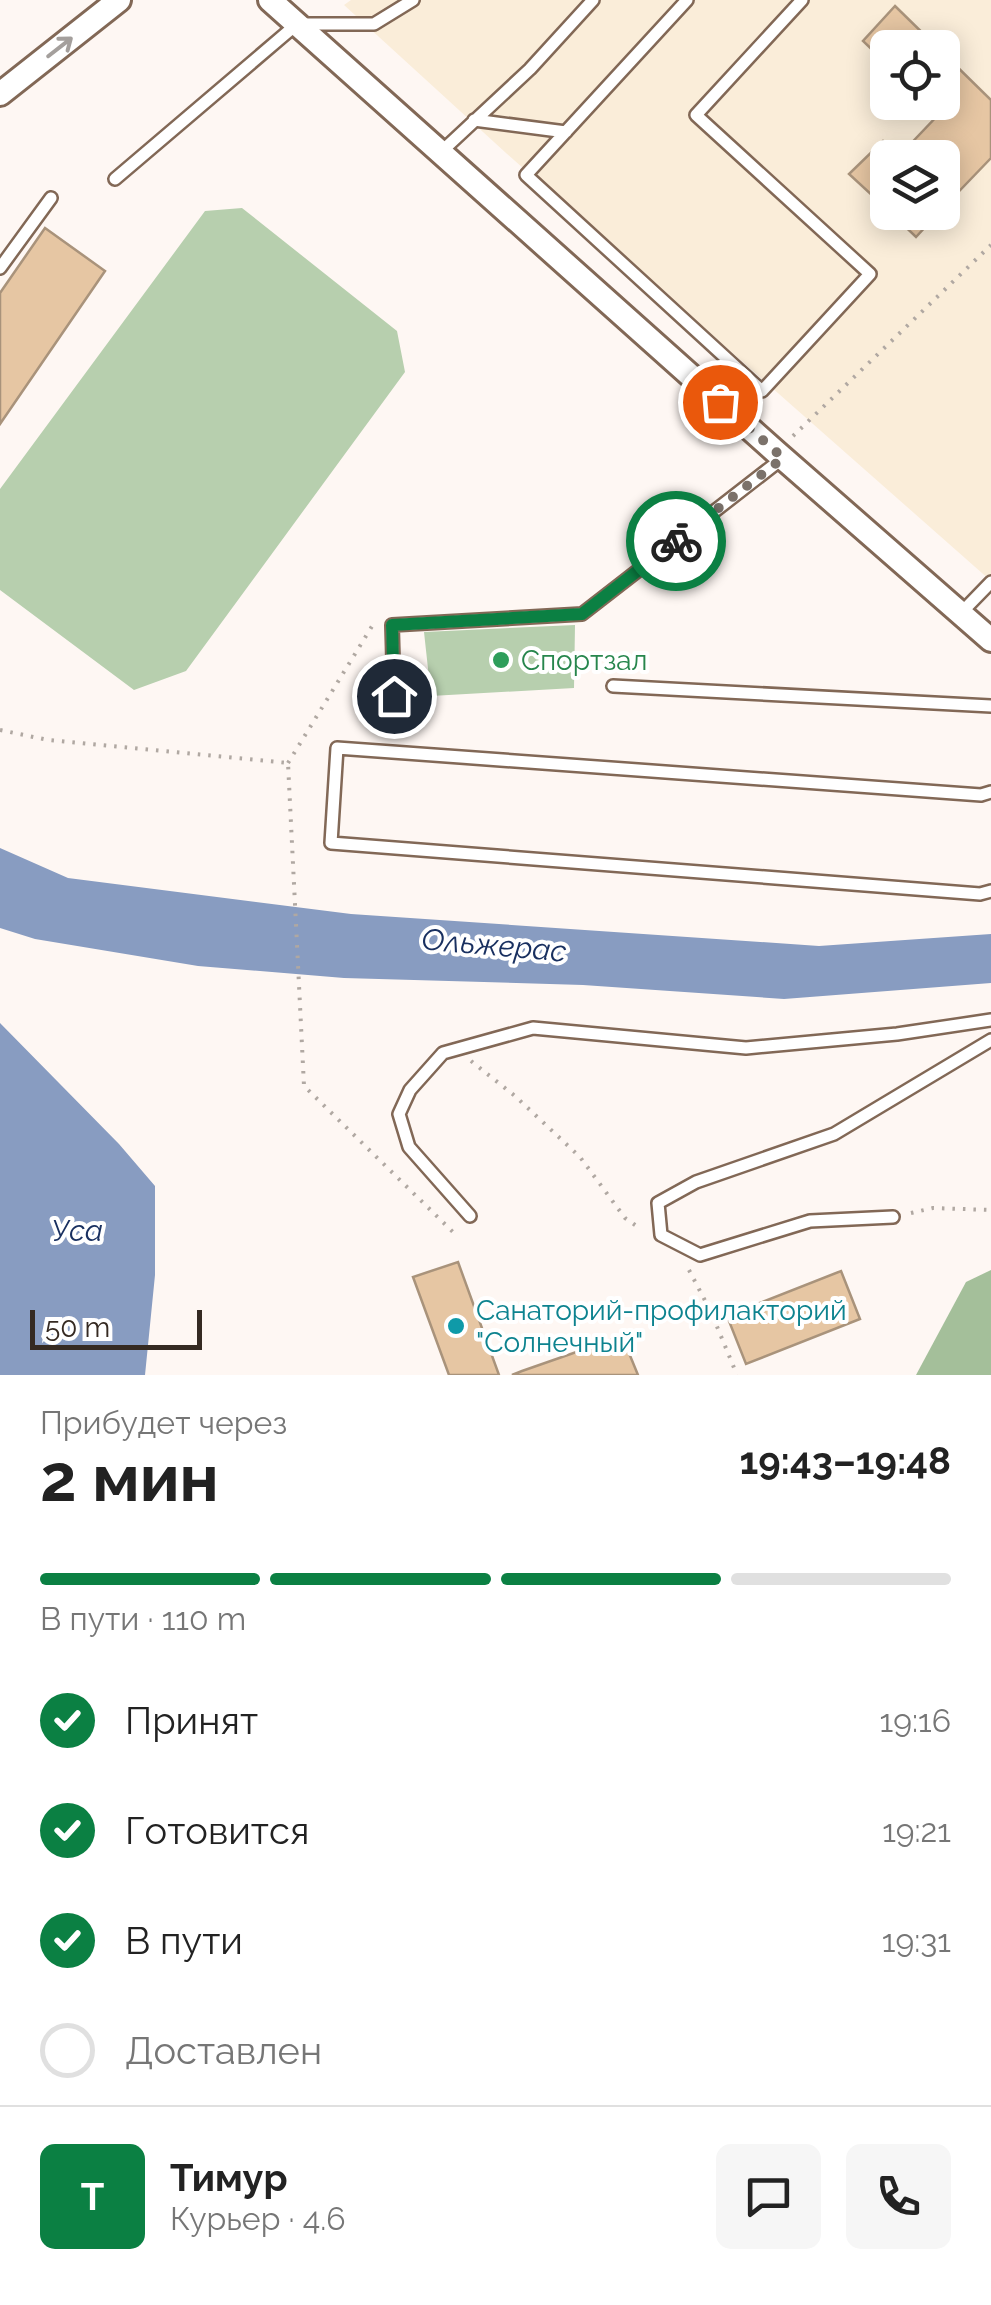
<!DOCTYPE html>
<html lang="ru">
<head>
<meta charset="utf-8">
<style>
	:root { --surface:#fff; --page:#f6f6f6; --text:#222; --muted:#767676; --line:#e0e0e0; --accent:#0b8043 }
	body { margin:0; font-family:Raleway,sans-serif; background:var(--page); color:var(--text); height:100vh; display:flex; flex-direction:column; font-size:38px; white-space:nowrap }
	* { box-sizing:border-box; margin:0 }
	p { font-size:32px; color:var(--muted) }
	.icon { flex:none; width:55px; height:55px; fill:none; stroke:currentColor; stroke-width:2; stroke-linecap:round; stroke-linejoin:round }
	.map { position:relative; height:1375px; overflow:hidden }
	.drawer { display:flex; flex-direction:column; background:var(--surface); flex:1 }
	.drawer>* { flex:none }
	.fabs { position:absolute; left:870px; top:30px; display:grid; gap:20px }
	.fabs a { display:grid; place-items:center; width:90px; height:90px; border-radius:15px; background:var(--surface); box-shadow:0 5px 25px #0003; font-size:50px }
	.scale { position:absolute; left:30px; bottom:25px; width:172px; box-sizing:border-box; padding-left:10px; border:5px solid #352a22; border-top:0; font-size:28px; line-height:35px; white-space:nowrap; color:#352a22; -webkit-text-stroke:8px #fff; paint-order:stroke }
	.pin { position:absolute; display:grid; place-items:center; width:85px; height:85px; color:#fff; margin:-42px; border:5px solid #fff; border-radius:50%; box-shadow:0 2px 10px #0007 }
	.courier { position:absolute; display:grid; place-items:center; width:100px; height:100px; margin:-50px; border:8px solid #0b8043; border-radius:50%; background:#fff; color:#222; box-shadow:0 2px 12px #0007 }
	.overview em { font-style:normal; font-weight:700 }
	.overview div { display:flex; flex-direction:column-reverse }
	.overview { display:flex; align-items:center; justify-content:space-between; height:170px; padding:0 40px }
	h1 { font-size:65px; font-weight:700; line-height:75px }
	.bar { display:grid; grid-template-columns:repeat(4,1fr); gap:15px 10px; align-content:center; height:120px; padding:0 40px }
	.bar i { height:12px; border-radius:8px; background:var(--line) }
	.bar .active { background:var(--accent) }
	.bar p { grid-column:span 4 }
	.line { display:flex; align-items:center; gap:25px; padding:0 40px; border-top:2px solid var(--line) }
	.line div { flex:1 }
	.round { display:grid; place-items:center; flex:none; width:105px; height:105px; border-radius:15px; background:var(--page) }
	ol { padding:0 40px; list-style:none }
	li { display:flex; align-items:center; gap:30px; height:110px }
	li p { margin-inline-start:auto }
	li .icon { padding:10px; border-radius:50%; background:var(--accent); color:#fff; stroke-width:4 }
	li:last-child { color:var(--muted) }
	li i { width:55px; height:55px; border:5px solid var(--line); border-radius:50% }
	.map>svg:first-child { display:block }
	.industrial { fill:#faedd9; fill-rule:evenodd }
	.green { fill:#b7cfae }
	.forest { fill:#a4bf9a }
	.water { fill:#889cc1 }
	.building { fill:#e6c6a3; stroke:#a9937b; stroke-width:2.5 }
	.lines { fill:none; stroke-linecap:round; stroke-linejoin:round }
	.lane-casing { stroke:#826856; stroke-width:16 }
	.street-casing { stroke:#826856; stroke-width:28 }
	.path { stroke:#b0a8a2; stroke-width:4; stroke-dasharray:2.5 8; stroke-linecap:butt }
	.lane { stroke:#fff; stroke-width:11 }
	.street { stroke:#fff; stroke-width:22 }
	.oneway { stroke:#a49f9c }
	.done { stroke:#7b726b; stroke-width:10; stroke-dasharray:0 18 }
	.route { stroke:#0b8043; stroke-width:12 }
	.leisure-dot { fill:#2e9e5b; stroke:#fff; stroke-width:4 }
	.culture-dot { fill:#0f9aa8; stroke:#fff; stroke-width:4 }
	.labels { text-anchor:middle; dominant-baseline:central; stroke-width:8; stroke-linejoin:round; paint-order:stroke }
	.leisure-label { font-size:28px; fill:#27864d; stroke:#fff; text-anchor:start }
	.culture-label { font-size:28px; fill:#0d838f; stroke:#fff; text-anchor:start }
	.water-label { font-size:30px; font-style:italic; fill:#193060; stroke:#fff }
</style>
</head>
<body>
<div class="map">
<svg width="991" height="1375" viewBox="0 0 991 1375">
	<rect width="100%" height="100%" fill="#fef7f3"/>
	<path class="industrial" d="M351,0H991V581L506,153L344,5ZM888,48H942V102H888ZM888,158H942V212H888Z"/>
	<path class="green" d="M242,208L397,331L405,372L186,671L134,690L0,590V489L205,211Z
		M575,625L574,688L431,696L424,632Z"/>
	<path class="forest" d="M991,1270V1375H916L966,1282Z"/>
	<path class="water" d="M0,848L68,878L351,914L819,946L991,934V983L784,999L583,985L344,978L198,966L35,939L0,928Z
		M0,1023L119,1144L155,1186V1275L145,1375H0Z"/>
	<path class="building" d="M895,6L938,48H888V65L863,41Z
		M942,52L991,100V158L942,209V158H888V210L849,174L883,141L899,156L938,115L925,102H942Z
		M890,212H939L916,237Z
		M45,228L105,271L0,424V293Z
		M458,1262L499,1375H449L413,1277Z
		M841,1271L860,1319L746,1364L727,1316Z
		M622,1336L638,1375H512L522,1371Z"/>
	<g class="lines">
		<g class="lane-casing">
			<path id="lane" d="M687,0L526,175L762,391L870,274L696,115L802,0
				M474,120L566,132
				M441,152L530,69L593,0
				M115,179L297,24H374L413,0
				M0,268L51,198
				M961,613L991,582
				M613,686L991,706
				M394,696L392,625L582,614L783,458
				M991,792L981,795L337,748L331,843L980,894L991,891
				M470,1216L409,1147L399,1114L410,1090L443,1053L533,1028L746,1048L897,1034L991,1020
				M893,1217L810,1221L700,1255L661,1235L658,1203L696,1182L834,1134L991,1040"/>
		</g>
		<g class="street-casing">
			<path id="street" d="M270,0L776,452L991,640
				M0,94L119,0"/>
		</g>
		<path class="path" d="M793,436L991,245
			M0,730L48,740L288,763L304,1086L453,1232
			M288,763L374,623
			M471,1061L515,1096L580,1157L625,1218L641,1229
			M911,1213L933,1208L991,1210
			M689,1270L711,1312L737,1375"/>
		<use href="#lane" class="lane"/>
		<use href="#street" class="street"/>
	</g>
	<defs><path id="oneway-shaft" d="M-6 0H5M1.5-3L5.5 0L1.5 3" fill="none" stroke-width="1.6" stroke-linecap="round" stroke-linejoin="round" transform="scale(2.5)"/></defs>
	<use class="oneway" href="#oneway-shaft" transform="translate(60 47) rotate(-38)"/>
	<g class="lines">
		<path class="done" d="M676,541L783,458L720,402"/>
		<path class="route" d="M394,696L392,625L582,614L676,541"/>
	</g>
	<circle class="leisure-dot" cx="501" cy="660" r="10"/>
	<circle class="culture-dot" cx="456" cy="1326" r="10"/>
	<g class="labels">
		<g class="leisure-label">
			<text x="521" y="660">Спортзал</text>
		</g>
		<g class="culture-label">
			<text x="476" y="1310">Санаторий-профилакторий<tspan x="476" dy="32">"Солнечный"</tspan></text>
		</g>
		<g class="water-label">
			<text transform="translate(494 945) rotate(5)">Ольжерас</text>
			<text x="77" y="1230">Уса</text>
		</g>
	</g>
</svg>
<div class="fabs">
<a><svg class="icon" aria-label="locate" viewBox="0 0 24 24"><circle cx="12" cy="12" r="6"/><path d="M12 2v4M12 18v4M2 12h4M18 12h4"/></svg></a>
<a><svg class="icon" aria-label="layers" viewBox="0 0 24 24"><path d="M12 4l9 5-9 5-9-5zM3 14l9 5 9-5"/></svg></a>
</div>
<div class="scale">50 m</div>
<div class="pin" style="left:720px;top:402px;background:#ea580c"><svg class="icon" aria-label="bag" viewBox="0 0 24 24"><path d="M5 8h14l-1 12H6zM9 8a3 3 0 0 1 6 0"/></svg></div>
<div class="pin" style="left:394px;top:696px;background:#1f2937"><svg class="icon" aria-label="home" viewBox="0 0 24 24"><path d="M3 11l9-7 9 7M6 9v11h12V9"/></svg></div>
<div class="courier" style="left:676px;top:541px"><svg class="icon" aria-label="bike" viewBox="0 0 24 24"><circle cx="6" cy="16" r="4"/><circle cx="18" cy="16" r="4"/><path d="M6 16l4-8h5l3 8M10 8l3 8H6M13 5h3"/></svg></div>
</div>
<section class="drawer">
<div class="overview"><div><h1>2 мин</h1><p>Прибудет через</p></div><em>19:43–19:48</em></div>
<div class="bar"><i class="active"></i><i class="active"></i><i class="active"></i><i></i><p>В пути · 110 m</p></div>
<ol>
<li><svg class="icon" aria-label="check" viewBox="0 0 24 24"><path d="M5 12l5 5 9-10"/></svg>Принят<p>19:16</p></li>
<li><svg class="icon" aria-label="check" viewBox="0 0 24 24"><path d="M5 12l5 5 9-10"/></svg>Готовится<p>19:21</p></li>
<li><svg class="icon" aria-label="check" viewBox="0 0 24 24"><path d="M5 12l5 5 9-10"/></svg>В пути<p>19:31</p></li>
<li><i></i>Доставлен</li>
</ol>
<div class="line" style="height:180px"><b class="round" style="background:var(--accent);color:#fff">Т</b><div><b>Тимур</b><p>Курьер · 4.6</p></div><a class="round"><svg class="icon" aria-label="chat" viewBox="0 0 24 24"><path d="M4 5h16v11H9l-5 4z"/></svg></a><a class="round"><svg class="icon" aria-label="phone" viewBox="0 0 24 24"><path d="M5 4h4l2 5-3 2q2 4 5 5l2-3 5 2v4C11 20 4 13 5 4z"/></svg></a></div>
</section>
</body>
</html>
